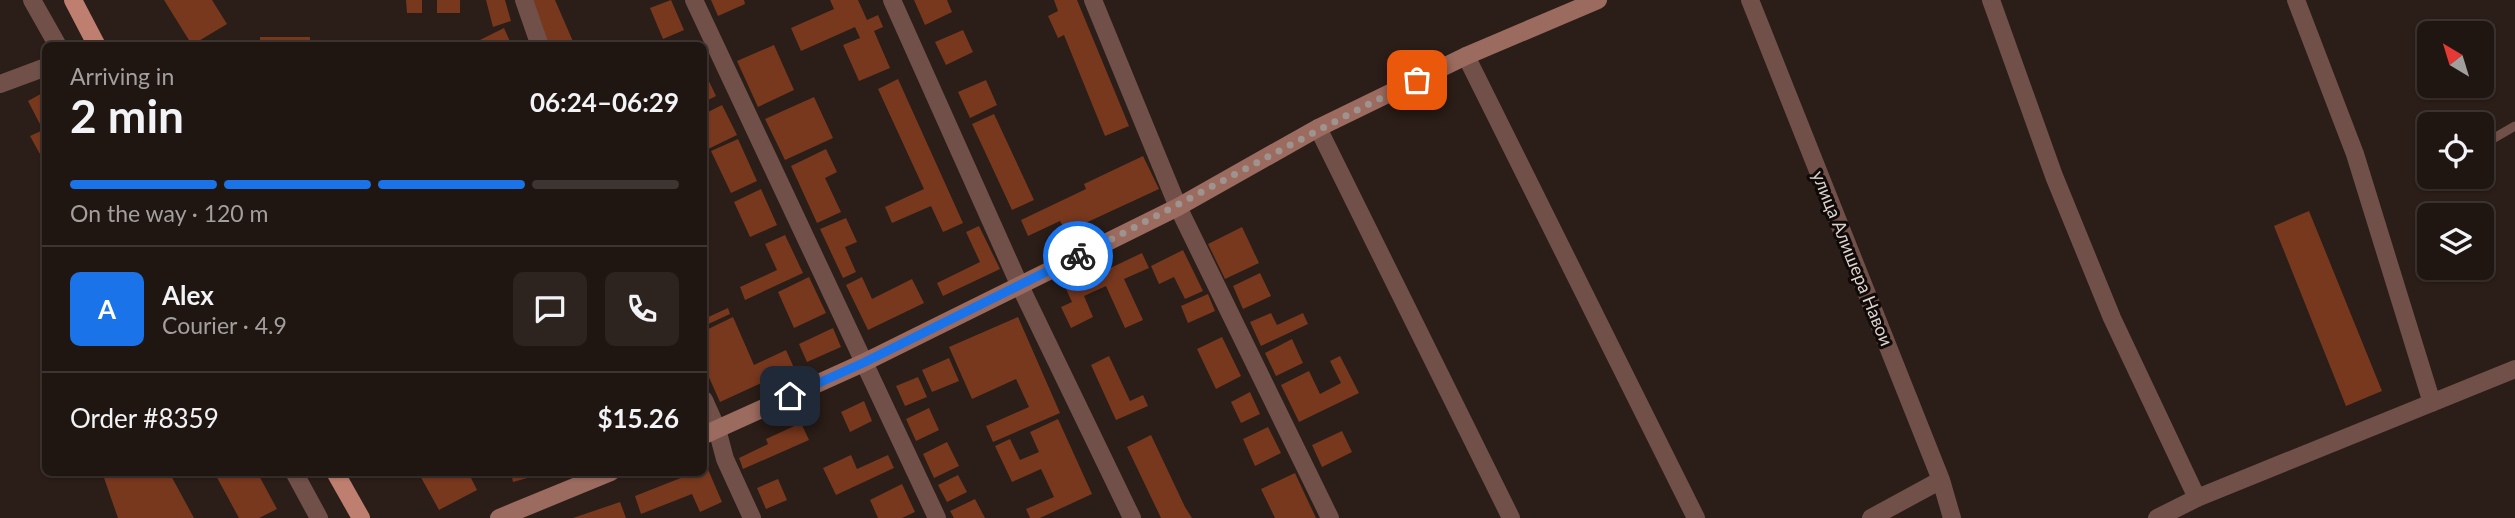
<!DOCTYPE html>
<html lang="en">
<head>
<meta charset="utf-8">
<style>
	:root { --surface:#201611; --page:#2d231f; --text:#f1f3f6; --muted:#a29f9f; --line:#3d3531; --accent:#1a73e8 }
	body { margin:0; font-family:Lato,sans-serif; background:var(--page); color:var(--text); height:100vh; display:flex; flex-direction:column; font-size:26px; white-space:nowrap }
	* { box-sizing:border-box; margin:0 }
	p { font-size:23px; color:var(--muted) }
	.icon { flex:none; width:38px; height:38px; fill:none; stroke:currentColor; stroke-width:2; stroke-linecap:round; stroke-linejoin:round }
	.map { position:relative; flex:1; overflow:hidden }
	.details { position:absolute; left:42px; top:42px; width:665px; height:434px; display:flex; flex-direction:column; background:var(--surface); border-radius:10px; box-shadow:0 2px 5px #0004,0 0 0 2px var(--line) }
	.details>* { flex:none }
	.needle { width:46px; rotate:322deg }
	.fabs { position:absolute; left:2417px; top:21px; display:grid; gap:14px }
	.fabs a { display:grid; place-items:center; width:77px; height:77px; border-radius:10px; background:var(--surface); box-shadow:0 2px 5px #0004,0 0 0 2px var(--line); font-size:35px }
	.pin { position:absolute; display:grid; place-items:center; width:60px; height:60px; color:#fff; margin:-30px; border-radius:14px; box-shadow:0 4px 10px #0006 }
	.courier { position:absolute; display:grid; place-items:center; width:70px; height:70px; margin:-35px; border:5px solid #1a73e8; border-radius:50%; background:#fff; color:#222; box-shadow:0 2px 9px #0007 }
	.head em { font-style:normal; font-weight:700 }
	.head div { display:flex; flex-direction:column-reverse }
	.head { display:flex; align-items:center; justify-content:space-between; height:119px; padding:0 28px }
	h1 { font-size:46px; font-weight:700; line-height:52px }
	.bar { display:grid; grid-template-columns:repeat(4,1fr); gap:10px 7px; align-content:center; height:84px; padding:0 28px }
	.bar i { height:9px; border-radius:5px; background:var(--line) }
	.bar .current { background:var(--accent) }
	.bar p { grid-column:span 4 }
	.line { display:flex; align-items:center; gap:18px; padding:0 28px; border-top:2px solid var(--line) }
	.line div { flex:1 }
	.round { display:grid; place-items:center; flex:none; width:74px; height:74px; border-radius:10px; background:var(--page) }
	.map>svg:first-child { display:block }
	.building { fill:#78381e }
	.lines { fill:none; stroke-linecap:round; stroke-linejoin:round }
	.lane { stroke:#705049; stroke-width:9 }
	.street { stroke:#705049; stroke-width:18 }
	.secondary { stroke:#9c6b5f; stroke-width:18 }
	.primary { stroke:#bf7f70; stroke-width:18 }
	.done { stroke:#9e938e; stroke-width:7; stroke-dasharray:0 12.6 }
	.route { stroke:#1a73e8; stroke-width:9 }
	.labels { text-anchor:middle; dominant-baseline:central; stroke-width:6; stroke-linejoin:round; paint-order:stroke }
	.street-label { font-size:18px; fill:#dcd2ce; stroke:#0f0907 }
</style>
</head>
<body>
<div class="map">
<svg width="2515" height="518" viewBox="0 0 2515 518">
	<rect width="100%" height="100%" fill="#2b1d17"/>
	<path class="building" d="M164,0H212L227,24L192,45Z
		M406,0H422V13H407Z
		M437,0H460V13H437Z
		M486,0H505L511,21L493,27Z
		M529,0H555L575,46H549Z
		M671,0L684,30L663,39L650,8Z
		M711,0H744L745,4L718,16Z
		M830,0H858L867,20L878,15L883,27L874,31L890,68L859,81L843,45L860,38L855,27L801,51L791,28L834,9Z
		M914,0H947L952,12L925,25Z
		M1054,0H1077L1129,126L1105,136L1064,35L1058,38L1048,16L1058,11Z
		M504,28L512,46H483L480,40Z
		M963,30L973,52L946,65L935,42Z
		M260,37H310V46H260Z
		M774,45L794,90L758,107L737,61Z
		M706,75L716,96L704,102V77Z
		M898,79L963,223L943,232L931,206L892,223L885,207L924,189L878,89Z
		M986,80L997,105L970,118L958,92Z
		M46,91V165L30,136L43,130L28,101Z
		M814,97L833,138L785,160L765,119Z
		M722,105L737,135L704,151V114Z
		M994,114L1034,200L1012,210L972,124Z
		M738,139L757,181L731,193L711,151Z
		M826,149L837,172L825,178L841,212L817,223L791,166Z
		M1143,156L1159,189L1066,232L1060,221L1028,236L1021,220L1086,189L1084,184Z
		M761,189L777,225L750,237L734,202Z
		M2309,211L2382,391L2346,406L2274,226Z
		M846,218L857,242L845,247L856,272L843,278L820,229Z
		M979,226L1000,269L943,296L937,283L980,262L966,232Z
		M1242,227L1259,263L1225,279L1208,244Z
		M785,235L803,273L745,300L740,287L777,270L765,244Z
		M1183,250L1203,291L1185,299L1174,277L1159,284L1151,266Z
		M1142,253L1149,268L1124,279L1143,320L1125,328L1106,286L1084,296L1093,317L1071,328L1061,307L1072,302L1066,289Z
		M1260,273L1271,296L1243,309L1233,286Z
		M809,277L826,313L794,328L778,292Z
		M862,277L872,299L912,279L924,303L868,330L846,285Z
		M1208,294L1215,311L1188,323L1181,306Z
		M728,308L730,314L704,326V319Z
		M1271,313L1277,325L1303,313L1308,324L1261,346L1250,322Z
		M733,317L754,365L786,350L794,368L720,402L704,366V331Z
		M1018,317L1060,413L993,442L986,426L1029,407L1016,379L972,399L949,347Z
		M833,328L841,347L807,362L799,344Z
		M1222,337L1241,376L1216,389L1197,349Z
		M1292,339L1303,363L1276,376L1265,353Z
		M1109,356L1130,401L1143,395L1148,406L1116,420L1091,365Z
		M1340,356L1359,393L1299,422L1281,385L1309,371L1320,394L1341,383L1330,361Z
		M949,358L959,381L932,392L922,370Z
		M918,377L927,397L905,406L896,386Z
		M1250,392L1260,414L1241,423L1231,402Z
		M864,401L872,421L850,432L841,412Z
		M929,408L939,430L916,441L906,419Z
		M1058,419L1092,494L1040,518H1030L1026,509L1054,497L1041,469L1012,482L995,446L1010,439L1020,460L1039,452L1030,432Z
		M801,423L809,440L743,469L739,458L768,444L766,439Z
		M1268,427L1281,453L1255,466L1243,439Z
		M1342,431L1352,452L1322,467L1312,445Z
		M1151,435L1185,507L1192,518H1161L1127,447Z
		M947,442L959,466L934,478L923,454Z
		M851,455L857,469L888,455L894,468L836,495L823,468Z
		M707,467L722,502L700,512L692,494L641,514L635,496L696,472H704Z
		M102,472H169L194,518H118Z
		M214,472H257L277,509L259,518H239Z
		M418,472H468L477,490L439,510Z
		M511,472H545V473L513,482Z
		M1295,473L1301,486L1316,518H1275L1261,489Z
		M958,475L967,492L947,502L938,485Z
		M778,479L787,500L766,509L757,488Z
		M902,484L915,512L902,518H878L870,500Z
		M975,499L985,518H954L950,511Z
		M620,502L626,518H573Z"/>
	<g class="lines">
		<path class="lane" d="M2482,145L2515,126"/>
		<path class="street" d="M32,0L58,46
			M524,0L540,46
			M694,0L937,518
			M892,0L1019,284L1132,518
			M1093,0L1178,207L1330,518
			M1750,0L1941,480L1952,518
			M1991,0L2054,176L2112,318L2197,498
			M2296,0L2355,154L2432,403
			M1466,56L1696,518
			M0,84L46,67
			M1318,128L1511,518
			M704,400L717,429L725,459L752,518
			M294,472L319,518
			M1871,518L1941,480
			M2157,518L2197,498L2515,369"/>
		<path class="secondary" d="M704,435L863,363L1178,207L1318,128L1466,56L1598,0
			M499,518L611,472"/>
		<path class="primary" d="M73,0L97,46
			M335,472L361,518"/>
	</g>
	<g class="lines">
		<path class="done" d="M1078,256C1192,199 1303,136 1417,80"/>
		<path class="route" d="M790,396L863,363L1078,256"/>
	</g>
	<g class="labels">
		<g class="street-label">
			<text transform="translate(1853 258) rotate(68)">улица Алишера Навои</text>
		</g>
	</g>
</svg>
<div class="fabs">
<a><svg class="needle" viewBox="-14 -14 28 28"><path d="M0-13l5 13h-10z" fill="#e53935"/><path d="M0 13l5-13h-10z" fill="#a29f9f"/></svg></a>
<a><svg class="icon" aria-label="locate" viewBox="0 0 24 24"><circle cx="12" cy="12" r="6"/><path d="M12 2v4M12 18v4M2 12h4M18 12h4"/></svg></a>
<a><svg class="icon" aria-label="layers" viewBox="0 0 24 24"><path d="M12 4l9 5-9 5-9-5zM3 14l9 5 9-5"/></svg></a>
</div>
<div class="pin" style="left:1417px;top:80px;background:#ea580c"><svg class="icon" aria-label="bag" viewBox="0 0 24 24"><path d="M5 8h14l-1 12H6zM9 8a3 3 0 0 1 6 0"/></svg></div>
<div class="pin" style="left:790px;top:396px;background:#1f2937"><svg class="icon" aria-label="home" viewBox="0 0 24 24"><path d="M3 11l9-7 9 7M6 9v11h12V9"/></svg></div>
<div class="courier" style="left:1078px;top:256px"><svg class="icon" aria-label="bike" viewBox="0 0 24 24"><circle cx="6" cy="16" r="4"/><circle cx="18" cy="16" r="4"/><path d="M6 16l4-8h5l3 8M10 8l3 8H6M13 5h3"/></svg></div>
<section class="details">
<div class="head"><div><h1>2 min</h1><p>Arriving in</p></div><em>06:24–06:29</em></div>
<div class="bar"><i class="current"></i><i class="current"></i><i class="current"></i><i></i><p>On the way · 120 m</p></div>
<div class="line" style="height:126px"><b class="round" style="background:var(--accent);color:#fff">A</b><div><b>Alex</b><p>Courier · 4.9</p></div><a class="round"><svg class="icon" aria-label="chat" viewBox="0 0 24 24"><path d="M4 5h16v11H9l-5 4z"/></svg></a><a class="round"><svg class="icon" aria-label="phone" viewBox="0 0 24 24"><path d="M5 4h4l2 5-3 2q2 4 5 5l2-3 5 2v4C11 20 4 13 5 4z"/></svg></a></div>
<div class="line" style="height:91px"><div>Order #8359</div><b>$15.26</b></div>
</section>
</div>
</body>
</html>
